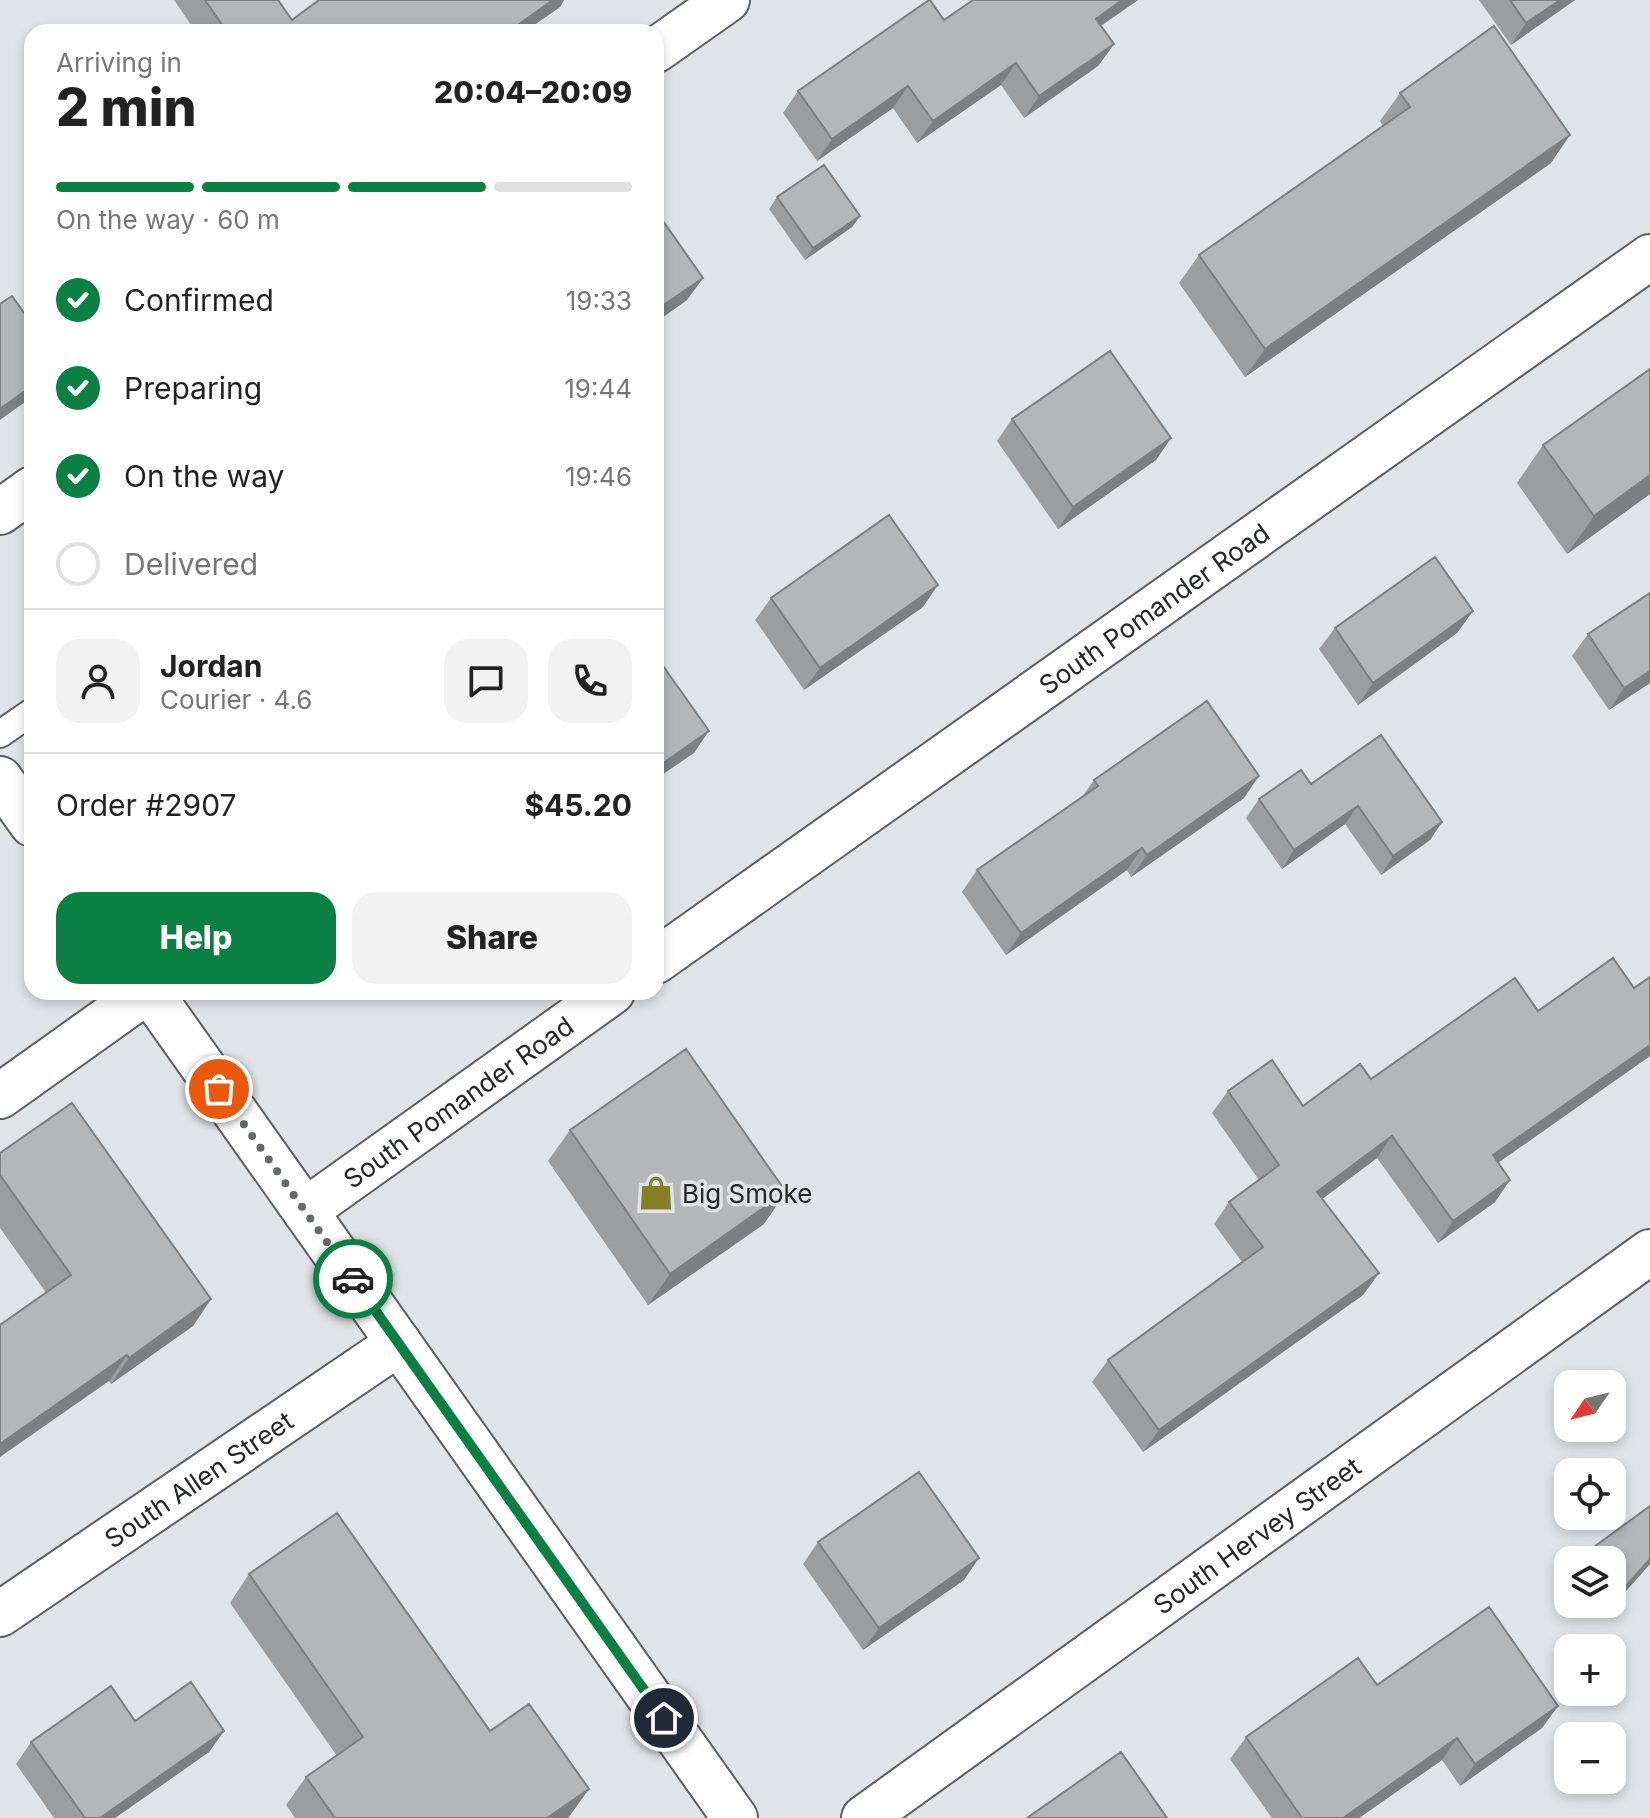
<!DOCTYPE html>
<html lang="en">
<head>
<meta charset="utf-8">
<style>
	:root { --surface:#fff; --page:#f2f2f2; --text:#222; --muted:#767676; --line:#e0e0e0; --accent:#0b8043 }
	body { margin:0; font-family:Inter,sans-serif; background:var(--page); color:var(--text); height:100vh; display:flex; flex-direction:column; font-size:30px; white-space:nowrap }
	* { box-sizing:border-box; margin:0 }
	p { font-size:26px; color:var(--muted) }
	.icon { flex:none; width:44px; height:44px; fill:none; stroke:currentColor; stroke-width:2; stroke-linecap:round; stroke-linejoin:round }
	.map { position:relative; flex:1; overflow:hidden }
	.sheet { position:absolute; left:24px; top:24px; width:640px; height:976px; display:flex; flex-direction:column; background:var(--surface); border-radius:24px; box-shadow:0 4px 12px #0003 }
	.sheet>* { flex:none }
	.needle { width:52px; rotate:235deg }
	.fabs { position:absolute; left:1554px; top:1370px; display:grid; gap:16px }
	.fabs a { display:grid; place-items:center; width:72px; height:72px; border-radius:16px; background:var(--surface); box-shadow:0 4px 12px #0003; font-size:40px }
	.pin { position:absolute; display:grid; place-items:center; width:68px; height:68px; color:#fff; margin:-34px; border:4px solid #fff; border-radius:50%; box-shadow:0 2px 8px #0007 }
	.courier { position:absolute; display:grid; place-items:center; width:80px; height:80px; margin:-40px; border:6px solid #0b8043; border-radius:50%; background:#fff; color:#222; box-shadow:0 2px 10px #0007 }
	.headline em { font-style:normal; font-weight:800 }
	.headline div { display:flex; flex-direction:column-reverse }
	.headline { display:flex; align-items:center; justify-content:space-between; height:136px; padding:0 32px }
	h1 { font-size:52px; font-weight:800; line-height:60px }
	.bar { display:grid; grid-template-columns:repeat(4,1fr); gap:12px 8px; align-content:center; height:96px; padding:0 32px }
	.bar i { height:10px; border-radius:6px; background:var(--line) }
	.bar .on { background:var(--accent) }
	.bar p { grid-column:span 4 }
	.line { display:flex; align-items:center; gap:20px; padding:0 32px; border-top:2px solid var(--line) }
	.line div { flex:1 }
	.round { display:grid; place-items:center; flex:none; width:84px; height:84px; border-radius:24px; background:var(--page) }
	ol { padding:0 32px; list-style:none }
	li { display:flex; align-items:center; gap:24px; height:88px }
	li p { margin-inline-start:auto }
	li .icon { padding:8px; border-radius:50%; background:var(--accent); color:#fff; stroke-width:4 }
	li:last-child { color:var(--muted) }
	li i { width:44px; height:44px; border:4px solid var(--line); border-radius:50% }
	.primary-button { display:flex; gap:16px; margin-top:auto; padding:16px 32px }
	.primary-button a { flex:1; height:92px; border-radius:24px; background:var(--accent); color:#fff; font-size:32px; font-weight:800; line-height:92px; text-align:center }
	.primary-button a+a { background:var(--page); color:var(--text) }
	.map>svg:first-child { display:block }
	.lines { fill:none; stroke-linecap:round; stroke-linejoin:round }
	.service-casing { stroke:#5c5e61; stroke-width:30 }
	.minor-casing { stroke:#5c5e61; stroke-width:48 }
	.primary-casing { stroke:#5c5e61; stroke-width:48 }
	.service { stroke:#fff; stroke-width:26 }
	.minor { stroke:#fff; stroke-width:44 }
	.primary { stroke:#fff; stroke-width:44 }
	.wall { fill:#9b9da0 }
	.shaded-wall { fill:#7e7f82 }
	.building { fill:#b4b6ba; stroke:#7e7f82; stroke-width:2 }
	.done { stroke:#66686a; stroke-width:8; stroke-dasharray:0 14.4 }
	.route { stroke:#0b8043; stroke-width:10 }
	.labels { text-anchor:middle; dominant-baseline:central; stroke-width:7; stroke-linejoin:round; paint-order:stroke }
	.street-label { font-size:26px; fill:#252627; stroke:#e0e3e7 }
	.poi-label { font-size:26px; fill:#252627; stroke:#e0e3e7; text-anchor:start }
</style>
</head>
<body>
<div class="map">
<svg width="1650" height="1818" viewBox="0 0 1650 1818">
	<rect width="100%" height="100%" fill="#e0e3e7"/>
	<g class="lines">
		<g class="service-casing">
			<path id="service" d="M0,734L32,712"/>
		</g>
		<g class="minor-casing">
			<g id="minor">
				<path d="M656,50L727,0"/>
				<path d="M0,512L32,489"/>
				<path id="s1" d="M656,961L1650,257"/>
				<path d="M0,1096L146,992"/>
				<path id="s2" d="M305,1211L612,992"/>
				<path id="s3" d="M0,1614L399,1343"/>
				<path id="s4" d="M864,1818L1650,1252"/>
			</g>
		</g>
		<g class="primary-casing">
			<path id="primary" d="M0,779L32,824
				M150,992L735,1818"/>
		</g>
		<use href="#service" class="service"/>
		<use href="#minor" class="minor"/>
		<use href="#primary" class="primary"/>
	</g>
	<path class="wall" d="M174,0H278L292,20L319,0H564L560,7L524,32H196Z
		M1138,0L1101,26L1114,44L1098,66L1024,118L1001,85L917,143L893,108L817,161L783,113L798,91L944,20Z
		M1479,0H1575L1511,45Z
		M1400,93L1551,163L1245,377L1179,283L1199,255L1383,126L1380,121Z
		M777,197L860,216L852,227L805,260L769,209Z
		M656,211L703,278L687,300L656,322Z
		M1012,419L1171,438L1156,460L1058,529L997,441Z
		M1543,445L1650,494L1567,554L1517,483Z
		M771,598L923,607L804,690L755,620Z
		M1473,611L1457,633L1358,705L1319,649L1335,628Z
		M1588,634L1650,683L1609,710L1572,656Z
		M1094,780L1244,798L1131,877L1127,870L1006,955L962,892L977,870L1082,797Z
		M1311,784L1442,822L1430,840L1381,875L1345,824L1282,869L1246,818L1259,799Z
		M1650,977V1056L1498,1162L1495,1202L1438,1243L1377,1158L1322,1199L1379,1273L1363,1295L1143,1452L1092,1382L1108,1360L1242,1262L1214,1224L1229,1202L1259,1180L1212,1113L1228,1091L1303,1106L1538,1011L1634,988Z
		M570,1130L764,1224L648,1305L548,1161Z
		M0,1153L211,1299L193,1326L111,1384L0,1228Z
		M1650,1506V1564L1610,1609L1604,1604H1612V1560H1582L1587,1552Z
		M818,1542L964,1580L863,1650L803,1564Z
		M249,1574L490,1731L589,1789L568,1818H295L286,1805L306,1777L337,1756L230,1603Z
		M1377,1685L1558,1706L1542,1728L1460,1786L1442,1760L1359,1818H1272L1230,1759L1246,1737Z
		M135,1721L224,1731L209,1752L115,1818H54L16,1764L31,1742Z"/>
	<path class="shaded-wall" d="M553,0H564L560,7L524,32H508Z
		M1122,0H1138L1080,40L1096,19Z
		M1560,0H1575L1511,45L1526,23Z
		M1114,44L1098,66L1024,118L1039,96Z
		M1016,63L1001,85L917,143L933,121Z
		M908,86L893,108L817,161L832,139Z
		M1570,135L1551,163L1245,377L1265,349Z
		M860,216L852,227L805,260L813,248Z
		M703,278L687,300L656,322V315L662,306Z
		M32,386V397L0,420V409Z
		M1171,438L1156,460L1058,529L1073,507Z
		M1650,475V494L1567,554L1594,516Z
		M938,585L923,607L804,690L820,668Z
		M1473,611L1457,633L1358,705L1373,683Z
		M1650,671V683L1609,710L1624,688Z
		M709,731L694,753L656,779V768Z
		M1259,776L1244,798L1131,877L1147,855Z
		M1358,806L1345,824L1282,869L1294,850Z
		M1442,822L1430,840L1381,875L1393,856Z
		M1142,848L1127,870L1006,955L1021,933Z
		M1650,1045V1056L1478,1177L1493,1155Z
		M1392,1136L1377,1158L1302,1214L1317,1192Z
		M1510,1180L1495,1202L1438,1243L1453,1221Z
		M786,1192L764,1224L648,1305L670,1274Z
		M1379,1273L1363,1295L1143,1452L1159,1430Z
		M211,1299L193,1326L111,1384L129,1358Z
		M127,1355L109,1381L0,1457V1444Z
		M979,1558L964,1580L863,1650L879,1628Z
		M1650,1559V1564L1610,1609L1625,1587Z
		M1558,1706L1542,1728L1460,1786L1475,1764Z
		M224,1731L209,1752L115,1818H100Z
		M1457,1738L1442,1760L1359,1818H1343Z
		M589,1789L568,1818H547Z"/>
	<path class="building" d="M205,0H278L292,20L319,0H553L508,32H227Z
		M929,0H930L944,20L973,0H1122L1096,19L1114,44L1039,96L1016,63L933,121L908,86L832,139L798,91Z
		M1510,0H1560L1526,23Z
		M1494,26L1570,135L1265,349L1199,255L1410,107L1400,93Z
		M824,165L860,216L813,248L777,197Z
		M656,211L703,278L662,306L656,297Z
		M12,296L32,324V386L0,409V304Z
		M1110,351L1171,438L1073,507L1012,419Z
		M1650,369V475L1594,516L1543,445Z
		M889,515L938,585L820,668L771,598Z
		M1435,557L1473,611L1373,683L1335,628Z
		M1650,593V671L1624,688L1588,634Z
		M661,663L709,731L656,768V666Z
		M1207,701L1259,776L1147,855L1142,848L1021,933L977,870L1098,786L1094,780Z
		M1381,735L1442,822L1393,856L1358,806L1294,850L1259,799L1301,770L1311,784Z
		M1613,958L1634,988L1650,977V1045L1493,1155L1510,1180L1453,1221L1392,1136L1317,1192L1379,1273L1159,1430L1108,1360L1263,1247L1229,1202L1279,1165L1228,1091L1272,1060L1303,1106L1360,1064L1371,1079L1515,978L1538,1011Z
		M686,1049L786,1192L670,1274L570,1130Z
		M72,1103L211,1299L129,1358L127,1355L0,1444V1325L71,1275L0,1175V1153Z
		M919,1472L979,1558L879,1628L818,1542Z
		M1650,1506V1559L1625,1587L1612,1575V1560H1595L1587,1552Z
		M337,1513L490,1731L529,1704L589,1789L547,1818H335L306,1777L363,1737L249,1574Z
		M1489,1607L1558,1706L1475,1764L1457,1738L1343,1818H1302L1246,1737L1358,1658L1377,1685Z
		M191,1682L224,1731L100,1818H85L31,1742L111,1686L135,1721Z
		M1121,1752L1167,1818H1027Z"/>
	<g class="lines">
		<path class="done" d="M219,1089L353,1279"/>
		<path class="route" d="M353,1279L664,1718"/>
	</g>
	<defs>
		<g id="shop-bare" transform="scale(2.76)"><path d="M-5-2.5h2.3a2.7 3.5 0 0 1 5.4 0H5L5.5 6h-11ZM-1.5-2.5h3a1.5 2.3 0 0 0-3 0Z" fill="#857f26" stroke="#e0e3e7" stroke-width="2.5" paint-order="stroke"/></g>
	</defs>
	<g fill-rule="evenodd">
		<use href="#shop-bare" x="656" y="1193"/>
	</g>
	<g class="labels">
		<g class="street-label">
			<text stroke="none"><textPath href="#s1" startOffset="610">South Pomander Road</textPath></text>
			<text stroke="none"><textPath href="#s2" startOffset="188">South Pomander Road</textPath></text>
			<text stroke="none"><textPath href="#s3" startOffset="240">South Allen Street</textPath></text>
			<text stroke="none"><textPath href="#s4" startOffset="484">South Hervey Street</textPath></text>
		</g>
		<g class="poi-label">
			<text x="682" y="1193">Big Smoke</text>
		</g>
	</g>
</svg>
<div class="fabs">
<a><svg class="needle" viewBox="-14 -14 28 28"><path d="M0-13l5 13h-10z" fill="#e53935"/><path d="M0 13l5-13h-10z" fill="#767676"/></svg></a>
<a><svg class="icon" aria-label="locate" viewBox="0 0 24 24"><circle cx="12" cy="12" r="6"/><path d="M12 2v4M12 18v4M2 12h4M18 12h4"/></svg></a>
<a><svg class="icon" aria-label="layers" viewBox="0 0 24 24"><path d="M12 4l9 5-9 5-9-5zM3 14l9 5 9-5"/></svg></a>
<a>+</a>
<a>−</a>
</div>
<div class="pin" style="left:219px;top:1089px;background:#ea580c"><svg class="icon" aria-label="bag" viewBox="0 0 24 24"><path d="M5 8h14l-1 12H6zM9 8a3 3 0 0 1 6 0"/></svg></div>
<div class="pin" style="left:664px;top:1718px;background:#1f2937"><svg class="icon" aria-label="home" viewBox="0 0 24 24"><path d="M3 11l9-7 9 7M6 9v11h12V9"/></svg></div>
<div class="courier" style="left:353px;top:1279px"><svg class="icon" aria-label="car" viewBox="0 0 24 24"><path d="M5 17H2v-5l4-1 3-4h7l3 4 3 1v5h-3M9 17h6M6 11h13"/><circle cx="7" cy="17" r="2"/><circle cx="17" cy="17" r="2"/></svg></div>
<section class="sheet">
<div class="headline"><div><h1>2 min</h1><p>Arriving in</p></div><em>20:04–20:09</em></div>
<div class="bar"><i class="on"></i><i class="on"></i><i class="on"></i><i></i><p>On the way · 60 m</p></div>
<ol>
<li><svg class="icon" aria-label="check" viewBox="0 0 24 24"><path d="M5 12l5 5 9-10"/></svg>Confirmed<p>19:33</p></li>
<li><svg class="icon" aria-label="check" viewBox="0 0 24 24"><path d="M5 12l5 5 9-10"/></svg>Preparing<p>19:44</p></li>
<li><svg class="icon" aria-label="check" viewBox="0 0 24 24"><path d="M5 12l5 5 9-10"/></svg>On the way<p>19:46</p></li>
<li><i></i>Delivered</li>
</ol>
<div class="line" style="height:144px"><a class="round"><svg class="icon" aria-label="person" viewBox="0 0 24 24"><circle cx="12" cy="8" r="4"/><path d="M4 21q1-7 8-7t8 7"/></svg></a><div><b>Jordan</b><p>Courier · 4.6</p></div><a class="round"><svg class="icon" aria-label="chat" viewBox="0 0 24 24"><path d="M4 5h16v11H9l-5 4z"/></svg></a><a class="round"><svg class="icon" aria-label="phone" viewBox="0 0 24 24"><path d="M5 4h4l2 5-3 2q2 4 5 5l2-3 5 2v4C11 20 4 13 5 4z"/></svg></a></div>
<div class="line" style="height:104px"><div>Order #2907</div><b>$45.20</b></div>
<div class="primary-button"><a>Help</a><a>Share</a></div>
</section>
</div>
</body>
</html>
